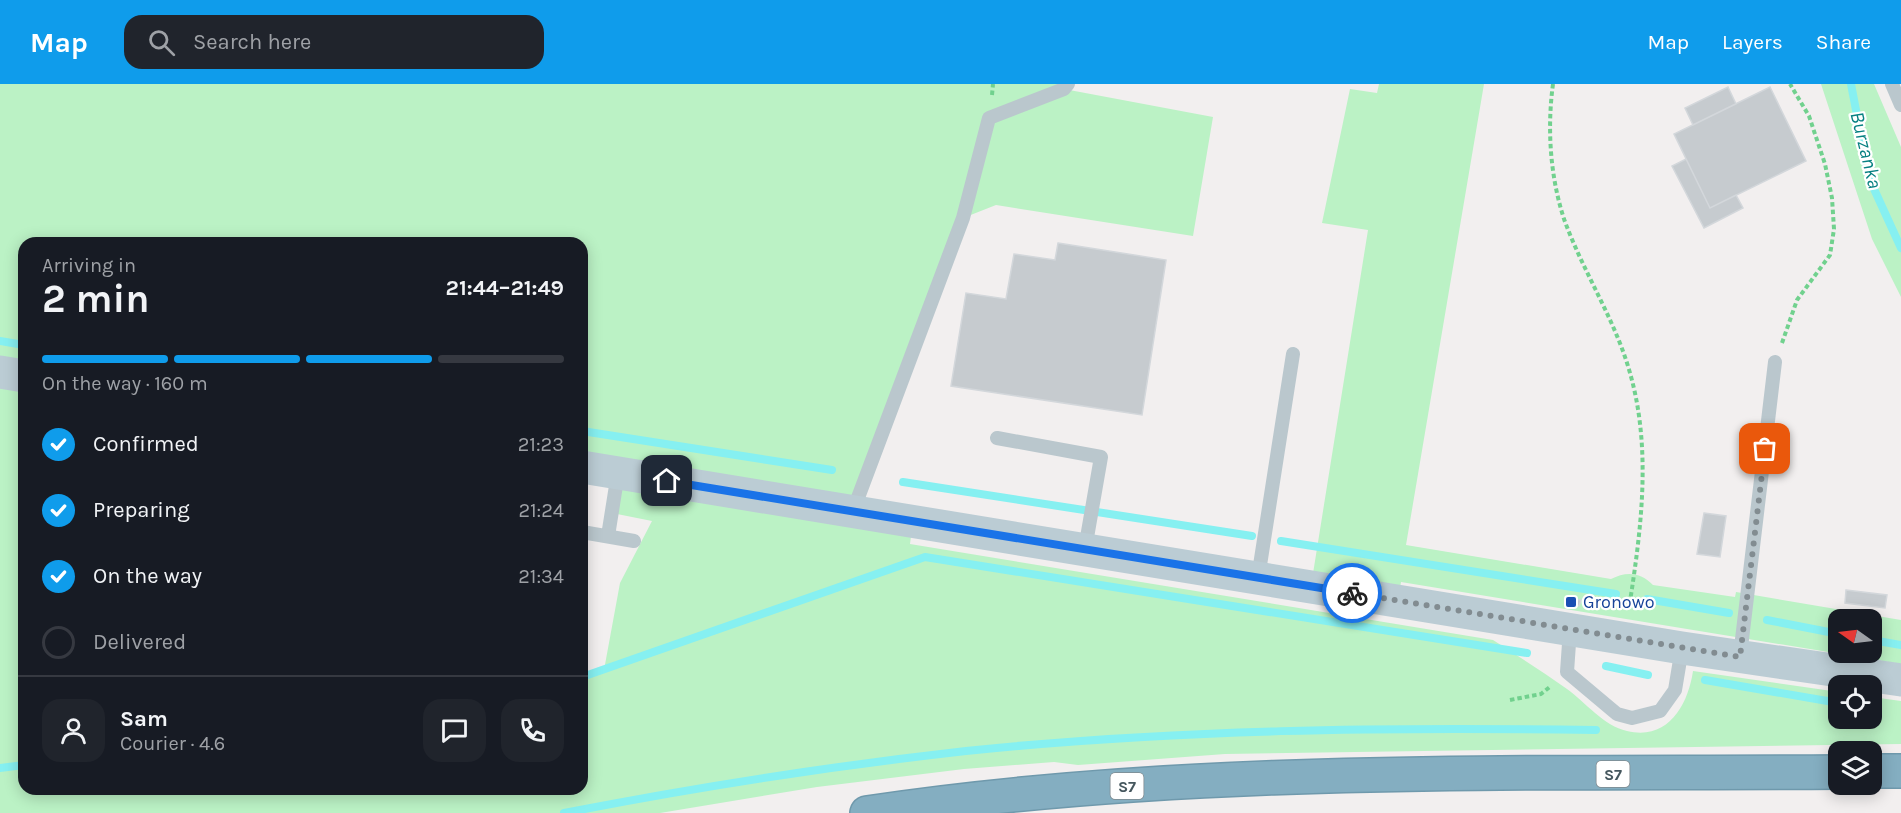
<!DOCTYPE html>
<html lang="en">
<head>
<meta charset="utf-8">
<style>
	:root { --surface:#171b24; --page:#20242c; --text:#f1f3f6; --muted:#9ea1a6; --line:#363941; --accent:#0f9ceb }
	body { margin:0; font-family:Karla,sans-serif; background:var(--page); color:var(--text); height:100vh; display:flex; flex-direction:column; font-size:22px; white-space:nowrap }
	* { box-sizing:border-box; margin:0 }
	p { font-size:20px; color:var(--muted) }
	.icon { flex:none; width:33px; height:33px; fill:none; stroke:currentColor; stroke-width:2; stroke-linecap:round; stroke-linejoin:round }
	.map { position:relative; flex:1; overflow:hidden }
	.details { position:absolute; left:18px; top:153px; width:570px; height:558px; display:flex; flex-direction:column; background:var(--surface); border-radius:18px; box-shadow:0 3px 15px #0003 }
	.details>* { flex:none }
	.needle { width:39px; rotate:284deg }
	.controls { position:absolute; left:1828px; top:525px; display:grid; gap:12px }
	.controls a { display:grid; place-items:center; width:54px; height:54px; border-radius:12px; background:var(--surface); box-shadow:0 3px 15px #0003; font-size:30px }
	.pin { position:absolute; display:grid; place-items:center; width:51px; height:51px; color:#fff; margin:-26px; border-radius:12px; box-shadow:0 3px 9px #0006 }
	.courier { position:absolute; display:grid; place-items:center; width:60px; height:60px; margin:-30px; border:4px solid #1a73e8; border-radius:50%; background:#fff; color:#222; box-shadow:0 2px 8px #0007 }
	.headline em { font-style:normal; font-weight:700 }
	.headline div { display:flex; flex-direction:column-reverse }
	.headline { display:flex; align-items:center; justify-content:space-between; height:102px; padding:0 24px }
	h1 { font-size:39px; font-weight:700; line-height:45px }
	.bar { display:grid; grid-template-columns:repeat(4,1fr); gap:9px 6px; align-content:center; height:72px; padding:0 24px }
	.bar i { height:8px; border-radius:4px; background:var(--line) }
	.bar .on { background:var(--accent) }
	.bar p { grid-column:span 4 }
	.line { display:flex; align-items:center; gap:15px; padding:0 24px; border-top:2px solid var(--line) }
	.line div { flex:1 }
	.round { display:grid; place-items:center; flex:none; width:63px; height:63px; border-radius:18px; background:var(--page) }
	ol { padding:0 24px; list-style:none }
	li { display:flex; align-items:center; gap:18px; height:66px }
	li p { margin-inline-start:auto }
	li .icon { padding:6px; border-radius:50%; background:var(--accent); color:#fff; stroke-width:4 }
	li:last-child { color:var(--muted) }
	li i { width:33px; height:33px; border:3px solid var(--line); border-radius:50% }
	header { display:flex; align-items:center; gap:36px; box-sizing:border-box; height:84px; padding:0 30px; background:var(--accent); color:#fff }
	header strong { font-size:28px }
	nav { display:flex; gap:33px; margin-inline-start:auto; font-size:21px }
	.search { width:420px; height:54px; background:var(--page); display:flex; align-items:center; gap:15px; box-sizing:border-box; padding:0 21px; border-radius:18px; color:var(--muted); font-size:22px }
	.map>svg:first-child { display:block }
	.green { fill:#bbf2c5; fill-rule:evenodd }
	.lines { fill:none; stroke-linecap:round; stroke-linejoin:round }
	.stream { stroke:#86f0f1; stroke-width:8 }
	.building { fill:#c6cbcf; stroke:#d3d7db; stroke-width:1.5 }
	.highway-casing { stroke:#6f99ac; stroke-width:36 }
	.path { stroke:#71d18e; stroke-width:4; stroke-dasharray:4.5 3; stroke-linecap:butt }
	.lane { stroke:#bac7cd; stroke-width:14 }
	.secondary { stroke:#bbccd4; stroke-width:33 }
	.highway { stroke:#84aec1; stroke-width:33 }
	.done { stroke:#828c91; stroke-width:6; stroke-dasharray:0 10.8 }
	.route { stroke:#1a73e8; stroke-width:8 }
	.transit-dot { fill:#1a4fb4; stroke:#fff; stroke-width:2 }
	.labels { text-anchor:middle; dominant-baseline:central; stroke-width:4.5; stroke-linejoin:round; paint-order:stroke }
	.shield { fill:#fff; stroke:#7e898e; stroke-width:1.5 }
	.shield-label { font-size:16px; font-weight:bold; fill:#46575e }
	.transit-label { font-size:18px; fill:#164399; stroke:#fff; text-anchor:start }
	.water-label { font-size:20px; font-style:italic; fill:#088182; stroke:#fff }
</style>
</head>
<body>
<header>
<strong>Map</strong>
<div class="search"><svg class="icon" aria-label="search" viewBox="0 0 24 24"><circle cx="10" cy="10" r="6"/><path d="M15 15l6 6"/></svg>Search here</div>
<nav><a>Map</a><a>Layers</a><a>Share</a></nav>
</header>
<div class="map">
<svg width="1901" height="729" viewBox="0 0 1901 729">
	<rect width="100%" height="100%" fill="#f2efef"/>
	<path class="green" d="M0,0H1068L1064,5L1213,33L1193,152L996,121L963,134L853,427L913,437L910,460L1493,556C1518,572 1543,588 1567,605C1585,618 1604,642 1627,647C1668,657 1688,621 1693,587L1839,608V634H1872V613L1901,617V660L1225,670L1078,681L1054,678L964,685L817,703L660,729H0ZM24,159H582V383L623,390L617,430L652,437L620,499L604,586L582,593V705H24Z
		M1379,0H1484L1406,461L1611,495C1626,487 1641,488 1653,501L1735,513L1736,508L1901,536V580L1401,498L1398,516L1311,502L1368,146L1322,139L1350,5L1377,9ZM1839,536H1872V568H1839Z
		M1821,0H1874L1901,63V213L1872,155Z"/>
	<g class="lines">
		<path class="stream" d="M1851,0L1869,94L1901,164
			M0,257L24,261
			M582,347L832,386
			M903,398L1252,452
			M1281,457L1616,510
			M1647,515L1729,529
			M1767,536L1839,550
			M1872,556L1901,561
			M1606,582L1648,591
			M582,593L925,473L1527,569
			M1705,596L1839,619
			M0,684L24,681
			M564,729C697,703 832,682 966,667C1175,645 1387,643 1596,646"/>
	</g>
	<path class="building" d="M1728,3L1736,20L1693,41L1685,24Z
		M1770,3L1806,77L1710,124L1674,50Z
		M1686,75L1710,124L1736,111L1743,124L1704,144L1672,82Z
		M1058,159L1166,176L1142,331L951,302L966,209L1006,215L1014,170L1055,176Z
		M1704,429L1726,432L1720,473L1697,470Z
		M1846,506L1887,511L1885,524L1845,519Z
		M1567,514L1581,516L1579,522L1565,519Z"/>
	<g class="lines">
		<g class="highway-casing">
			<path id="highway" d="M1872,687H1901
				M867,729C1188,681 1516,690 1839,688"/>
		</g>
		<path class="path" d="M1553,0C1547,44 1550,92 1564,135C1583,188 1615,235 1630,289C1652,366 1641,447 1629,524
			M992,11L993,0
			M1782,259L1797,216L1830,171L1834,145L1832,114L1825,80L1809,32L1790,0
			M1510,616L1541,610L1551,602"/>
		<path class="lane" d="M1892,0L1901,21
			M997,354L1101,373L1085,465
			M853,427L963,134L989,34L1064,5L1068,0
			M582,448L634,457
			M608,452L618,389
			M1258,494L1293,270
			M1570,545L1567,588L1617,630L1632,634L1660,627L1675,606L1682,564
			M1740,572L1775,278"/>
		<path class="secondary" d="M0,288L24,292
			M582,383L1682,564L1901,596"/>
		<use href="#highway" class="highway"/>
	</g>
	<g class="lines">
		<path class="done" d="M1352,509L1740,573L1765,365"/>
		<path class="route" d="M667,397L1352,509"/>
	</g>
	<rect class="transit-dot" x="1565" y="512" width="12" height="12" rx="3"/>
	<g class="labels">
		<g class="shield">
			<rect x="1596.5" y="677" width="33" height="26" rx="4.5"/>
			<rect x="1110.5" y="689" width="33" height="26" rx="4.5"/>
		</g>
		<g class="shield-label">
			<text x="1613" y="690">S7</text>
			<text x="1127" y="702">S7</text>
		</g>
		<g class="transit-label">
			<text x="1583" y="518">Gronowo</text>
		</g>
		<g class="water-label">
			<text transform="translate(1866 66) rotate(76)">Burzanka</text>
		</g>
	</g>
</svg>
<div class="controls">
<a><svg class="needle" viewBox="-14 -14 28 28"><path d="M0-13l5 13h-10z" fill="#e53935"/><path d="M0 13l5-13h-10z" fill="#9ea1a6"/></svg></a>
<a><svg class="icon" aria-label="locate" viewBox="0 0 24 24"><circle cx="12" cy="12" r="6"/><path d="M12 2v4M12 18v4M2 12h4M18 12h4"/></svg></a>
<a><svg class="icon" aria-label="layers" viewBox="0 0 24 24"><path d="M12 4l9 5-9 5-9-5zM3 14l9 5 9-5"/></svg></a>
</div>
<div class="pin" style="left:1765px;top:365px;background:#ea580c"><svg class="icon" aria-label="bag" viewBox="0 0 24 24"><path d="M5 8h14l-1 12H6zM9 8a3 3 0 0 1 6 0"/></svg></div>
<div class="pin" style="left:667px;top:397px;background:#1f2937"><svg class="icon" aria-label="home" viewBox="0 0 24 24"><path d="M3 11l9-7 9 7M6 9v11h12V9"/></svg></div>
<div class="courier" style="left:1352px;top:509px"><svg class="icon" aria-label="bike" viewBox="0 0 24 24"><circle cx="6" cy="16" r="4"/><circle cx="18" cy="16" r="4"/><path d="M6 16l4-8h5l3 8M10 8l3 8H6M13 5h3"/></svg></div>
<section class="details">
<div class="headline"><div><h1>2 min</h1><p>Arriving in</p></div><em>21:44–21:49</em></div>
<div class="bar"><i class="on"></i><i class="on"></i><i class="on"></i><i></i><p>On the way · 160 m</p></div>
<ol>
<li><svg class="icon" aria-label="check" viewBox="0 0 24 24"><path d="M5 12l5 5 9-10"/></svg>Confirmed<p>21:23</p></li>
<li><svg class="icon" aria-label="check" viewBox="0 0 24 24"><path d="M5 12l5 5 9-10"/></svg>Preparing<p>21:24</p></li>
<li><svg class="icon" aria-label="check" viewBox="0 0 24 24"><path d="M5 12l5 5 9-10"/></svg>On the way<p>21:34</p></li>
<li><i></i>Delivered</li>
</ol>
<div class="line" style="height:108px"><a class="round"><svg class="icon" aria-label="person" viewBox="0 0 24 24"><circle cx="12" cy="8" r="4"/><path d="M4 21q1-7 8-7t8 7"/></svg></a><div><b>Sam</b><p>Courier · 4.6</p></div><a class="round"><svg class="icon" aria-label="chat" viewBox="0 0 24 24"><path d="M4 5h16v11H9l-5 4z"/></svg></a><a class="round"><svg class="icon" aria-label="phone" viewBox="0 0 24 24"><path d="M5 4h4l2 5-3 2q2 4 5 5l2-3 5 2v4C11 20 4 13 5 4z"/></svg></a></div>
</section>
</div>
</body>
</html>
